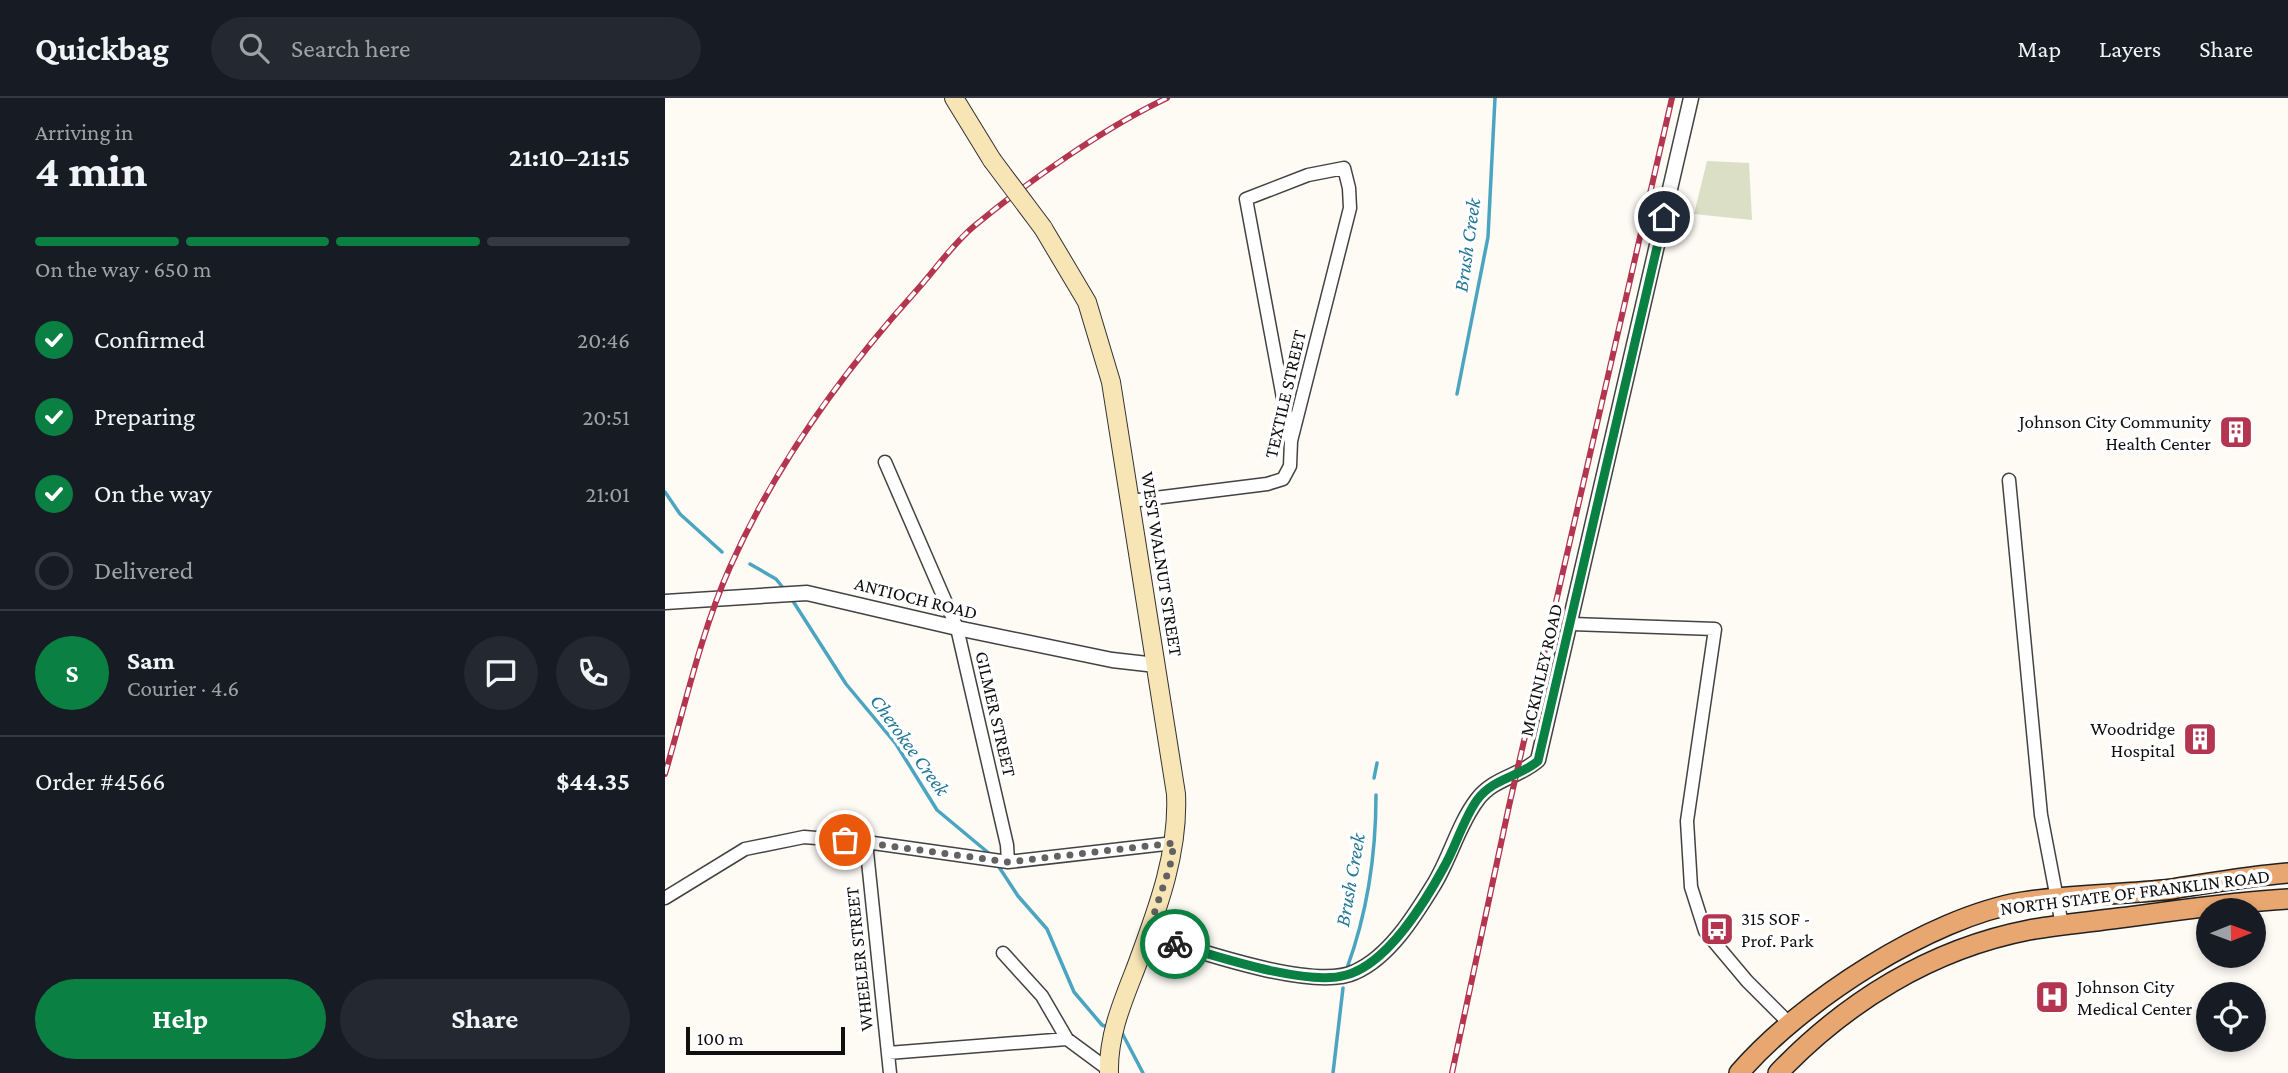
<!DOCTYPE html>
<html lang="en">
<head>
<meta charset="utf-8">
<style>
	:root { --surface:#171b24; --page:#242831; --text:#f1f3f6; --muted:#9ea1a6; --line:#363941; --accent:#0b8043 }
	body { margin:0; font-family:"Crimson Pro",serif; background:var(--page); color:var(--text); height:100vh; display:flex; flex-direction:column; font-size:26px; white-space:nowrap }
	* { box-sizing:border-box; margin:0 }
	p { font-size:23px; color:var(--muted) }
	.icon { flex:none; width:38px; height:38px; fill:none; stroke:currentColor; stroke-width:2; stroke-linecap:round; stroke-linejoin:round }
	.map { position:relative; flex:1; overflow:hidden }
	.details { display:flex; flex-direction:column; background:var(--surface); width:665px }
	.details>* { flex:none }
	.needle { width:46px; rotate:89deg }
	.controls { position:absolute; left:1531px; top:800px; display:grid; gap:14px }
	.controls a { display:grid; place-items:center; width:70px; height:70px; border-radius:50%; background:var(--surface); box-shadow:0 4px 10px #0003; font-size:35px }
	.scale { position:absolute; left:21px; bottom:18px; width:159px; box-sizing:border-box; padding-left:7px; border:4px solid #101010; border-top:0; font-size:19px; line-height:24px; white-space:nowrap; color:#101010; -webkit-text-stroke:5px #fff; paint-order:stroke }
	.pin { position:absolute; display:grid; place-items:center; width:60px; height:60px; color:#fff; margin:-30px; border:4px solid #fff; border-radius:50%; box-shadow:0 2px 7px #0007 }
	.courier { position:absolute; display:grid; place-items:center; width:70px; height:70px; margin:-35px; border:5px solid #0b8043; border-radius:50%; background:#fff; color:#222; box-shadow:0 2px 9px #0007 }
	.overview em { font-style:normal; font-weight:700 }
	.overview div { display:flex; flex-direction:column-reverse }
	.overview { display:flex; align-items:center; justify-content:space-between; height:119px; padding:0 35px }
	h1 { font-size:46px; font-weight:700; line-height:52px }
	.bar { display:grid; grid-template-columns:repeat(4,1fr); gap:10px 7px; align-content:center; height:84px; padding:0 35px }
	.bar i { height:9px; border-radius:5px; background:var(--line) }
	.bar .selected { background:var(--accent) }
	.bar p { grid-column:span 4 }
	.line { display:flex; align-items:center; gap:18px; padding:0 35px; border-top:2px solid var(--line) }
	.line div { flex:1 }
	.round { display:grid; place-items:center; flex:none; width:74px; height:74px; border-radius:37px; background:var(--page) }
	ol { padding:0 35px; list-style:none }
	li { display:flex; align-items:center; gap:21px; height:77px }
	li p { margin-inline-start:auto }
	li .icon { padding:7px; border-radius:50%; background:var(--accent); color:#fff; stroke-width:4 }
	li:last-child { color:var(--muted) }
	li i { width:38px; height:38px; border:4px solid var(--line); border-radius:50% }
	.action { display:flex; gap:14px; margin-top:auto; padding:14px 35px }
	.action a { flex:1; height:80px; border-radius:42px; background:var(--accent); color:#fff; font-size:28px; font-weight:700; line-height:80px; text-align:center }
	.action a+a { background:var(--page); color:var(--text) }
	header { display:flex; align-items:center; gap:42px; box-sizing:border-box; height:98px; padding:0 35px; background:var(--surface); border-bottom:2px solid var(--line) }
	header strong { font-size:33px }
	nav { display:flex; gap:38px; margin-inline-start:auto; font-size:24px }
	.search { width:490px; height:63px; background:var(--page); display:flex; align-items:center; gap:18px; box-sizing:border-box; padding:0 24px; border-radius:38px; color:var(--muted); font-size:26px }
	main { display:flex; flex:1; min-height:0 }
	.map>svg:first-child { display:block }
	.cemetery { fill:#dbdfc6 }
	.lines { fill:none; stroke-linecap:round; stroke-linejoin:round }
	.stream { stroke:#4ba5c1; stroke-width:3.5 }
	.minor-casing { stroke:#434343; stroke-width:15 }
	.tertiary-casing { stroke:#434343; stroke-width:17 }
	.secondary-casing { stroke:#323232; stroke-width:20 }
	.trunk-casing { stroke:#212121; stroke-width:22 }
	.minor { stroke:#fff; stroke-width:12 }
	.tertiary { stroke:#fff; stroke-width:14 }
	.secondary { stroke:#f7e5b6; stroke-width:18 }
	.trunk { stroke:#e8a670; stroke-width:19 }
	.rail-casing { stroke:#b3354f; stroke-width:6 }
	.rail { stroke:#fff; stroke-width:3.5; stroke-dasharray:10; stroke-linecap:butt }
	.secondary-bridge-casing { stroke:#323232; stroke-width:20; stroke-linecap:butt }
	.secondary-bridge { stroke:#f7e5b6; stroke-width:18 }
	.done { stroke:#636260; stroke-width:7; stroke-dasharray:0 12.6 }
	.route { stroke:#0b8043; stroke-width:9 }
	.labels { text-anchor:middle; dominant-baseline:central; stroke-width:7; stroke-linejoin:round; paint-order:stroke }
	.street-label { font-size:19px; fill:#101010; stroke:#fff }
	.poi-label { font-size:19px; fill:#101010; stroke:#fff; text-anchor:end }
	.water-label { font-size:21px; font-style:italic; fill:#247797; stroke:#fff }
</style>
</head>
<body>
<header>
<strong>Quickbag</strong>
<div class="search"><svg class="icon" aria-label="search" viewBox="0 0 24 24"><circle cx="10" cy="10" r="6"/><path d="M15 15l6 6"/></svg>Search here</div>
<nav><a>Map</a><a>Layers</a><a>Share</a></nav>
</header>
<main>
<section class="details">
<div class="overview"><div><h1>4 min</h1><p>Arriving in</p></div><em>21:10–21:15</em></div>
<div class="bar"><i class="selected"></i><i class="selected"></i><i class="selected"></i><i></i><p>On the way · 650 m</p></div>
<ol>
<li><svg class="icon" aria-label="check" viewBox="0 0 24 24"><path d="M5 12l5 5 9-10"/></svg>Confirmed<p>20:46</p></li>
<li><svg class="icon" aria-label="check" viewBox="0 0 24 24"><path d="M5 12l5 5 9-10"/></svg>Preparing<p>20:51</p></li>
<li><svg class="icon" aria-label="check" viewBox="0 0 24 24"><path d="M5 12l5 5 9-10"/></svg>On the way<p>21:01</p></li>
<li><i></i>Delivered</li>
</ol>
<div class="line" style="height:126px"><b class="round" style="background:var(--accent);color:#fff">S</b><div><b>Sam</b><p>Courier · 4.6</p></div><a class="round"><svg class="icon" aria-label="chat" viewBox="0 0 24 24"><path d="M4 5h16v11H9l-5 4z"/></svg></a><a class="round"><svg class="icon" aria-label="phone" viewBox="0 0 24 24"><path d="M5 4h4l2 5-3 2q2 4 5 5l2-3 5 2v4C11 20 4 13 5 4z"/></svg></a></div>
<div class="line" style="height:91px"><div>Order #4566</div><b>$44.35</b></div>
<div class="action"><a>Help</a><a>Share</a></div>
</section>
<div class="map">
<svg width="1623" height="975" viewBox="0 0 1623 975">
	<rect width="100%" height="100%" fill="#fefaf4"/>
	<path class="cemetery" d="M1042,63L1084,65L1087,122L1029,116Z"/>
	<g class="lines">
		<path class="stream" d="M792,296L823,139L830,0
			M0,394L15,416L57,454
			M85,466L111,481L119,491
			M126,500L181,586L231,646L272,712L326,757
			M709,680L712,665
			M332,766L353,798L382,831L409,894L437,927L445,930
			M682,870C703,813 711,758 711,697
			M456,933L478,975
			M668,975L678,890"/>
		<g class="minor-casing">
			<path id="minor" d="M220,364L292,530L342,747L343,764
				M1344,382L1376,717L1397,827
				M466,403L602,386L618,381L625,368L626,343L685,110L684,90L679,70L643,77L581,101L626,343
				M907,526L1050,531L1022,723L1026,789L1040,833L1082,883L1124,925
				M201,744L225,975
				M0,800L80,751L139,739L201,744L343,764L509,745
				M338,855L377,898L402,941L444,972
				M223,955L402,941"/>
		</g>
		<g class="tertiary-casing">
			<path id="tertiary" d="M0,504L142,495L292,530L447,562L491,567
				M483,837C528,851 649,894 690,874C724,859 749,819 768,788C785,761 793,727 812,702C828,680 854,679 873,662L1026,0"/>
		</g>
		<g class="secondary-casing">
			<path id="secondary" d="M289,0L327,62
				M378,130L422,204L446,284L511,696C514,757 491,815 470,872C457,905 443,938 444,975"/>
		</g>
		<g class="trunk-casing">
			<path id="trunk" d="M1074,975C1135,904 1265,819 1358,804C1407,796 1457,797 1507,791C1546,785 1584,778 1623,775
				M1113,975C1181,904 1266,851 1364,832C1393,827 1424,824 1454,820C1510,813 1566,804 1623,801"/>
		</g>
		<use href="#minor" class="minor"/>
		<use href="#tertiary" class="tertiary"/>
		<use href="#secondary" class="secondary"/>
		<use href="#trunk" class="trunk"/>
		<g class="rail-casing">
			<path id="rail" d="M0,676C20,608 36,534 65,469C111,366 176,276 251,193C270,172 287,147 308,129C362,84 439,30 502,0
				M787,975L844,708L1007,0"/>
		</g>
		<use href="#rail" class="rail"/>
		<g class="secondary-bridge-casing">
			<path id="secondary-bridge" d="M327,62L378,130"/>
		</g>
		<use href="#secondary-bridge" class="secondary-bridge"/>
	</g>
	<g class="lines">
		<path class="done" d="M180,742L343,764L509,745L505,768L482,837L510,846"/>
		<path class="route" d="M510,846C551,858 642,889 681,877C722,866 760,804 779,769C791,748 798,722 812,702C828,680 854,679 873,663L999,119"/>
	</g>
	<defs>
		<g id="building-square" transform="scale(1.75)"><rect x="-9" y="-9" width="18" height="18" rx="4" fill="#b3354f" stroke="#fff"/><path d="M-4-6H4V6H1V3H-1V6H-4ZM-2.5-4.3h1.7v1.8h-1.7ZM.8-4.3h1.7v1.8H.8ZM-2.5-1h1.7V.8h-1.7ZM.8-1h1.7V.8H.8Z" fill="#fff"/></g>
		<g id="bus-square" transform="scale(1.75)"><rect x="-9" y="-9" width="18" height="18" rx="4" fill="#b3354f" stroke="#fff"/><path d="M-5-6H5V4H4V6H2V4H-2V6H-4V4H-5ZM-3.5-4V0h7V-4ZM-3.5 1.2v1.5H-2V1.2ZM2 1.2v1.5H3.5V1.2Z" fill="#fff"/></g>
		<g id="hospital-square" transform="scale(1.75)"><rect x="-9" y="-9" width="18" height="18" rx="4" fill="#b3354f" stroke="#fff"/><path d="M-5-5h3v3.5h4V-5h3V5h-3V1.5h-4V5h-3Z" fill="#fff"/></g>
	</defs>
	<g fill-rule="evenodd">
		<use href="#building-square" x="1571" y="334"/>
		<use href="#building-square" x="1535" y="641"/>
		<use href="#bus-square" x="1052" y="831"/>
		<use href="#hospital-square" x="1387" y="899"/>
	</g>
	<g class="labels">
		<g class="street-label">
			<text transform="translate(620 296) rotate(-77)">TEXTILE STREET</text>
			<text transform="translate(497 466) rotate(81)">WEST WALNUT STREET</text>
			<text transform="translate(251 500) rotate(14)">ANTIOCH ROAD</text>
			<text transform="translate(876 572) rotate(-77)">MCKINLEY ROAD</text>
			<text transform="translate(331 616) rotate(77)">GILMER STREET</text>
			<text transform="translate(1470 794) rotate(-7)">NORTH STATE OF FRANKLIN ROAD</text>
			<text transform="translate(194 861) rotate(-96)">WHEELER STREET</text>
		</g>
		<g class="poi-label">
			<text x="1546" y="323">Johnson City Community<tspan x="1546" dy="22">Health Center</tspan></text>
			<text x="1510" y="630">Woodridge<tspan x="1510" dy="22">Hospital</tspan></text>
			<text x="1076" y="820" text-anchor="start">315 SOF -<tspan x="1076" dy="22">Prof. Park</tspan></text>
			<text x="1412" y="888" text-anchor="start">Johnson City<tspan x="1412" dy="22">Medical Center</tspan></text>
		</g>
		<g class="water-label">
			<text transform="translate(802 147) rotate(-82)">Brush Creek</text>
			<text transform="translate(245 647) rotate(54)">Cherokee Creek</text>
			<text transform="translate(685 782) rotate(-80)">Brush Creek</text>
		</g>
	</g>
</svg>
<div class="controls">
<a><svg class="needle" viewBox="-14 -14 28 28"><path d="M0-13l5 13h-10z" fill="#e53935"/><path d="M0 13l5-13h-10z" fill="#9ea1a6"/></svg></a>
<a><svg class="icon" aria-label="locate" viewBox="0 0 24 24"><circle cx="12" cy="12" r="6"/><path d="M12 2v4M12 18v4M2 12h4M18 12h4"/></svg></a>
</div>
<div class="scale">100 m</div>
<div class="pin" style="left:180px;top:742px;background:#ea580c"><svg class="icon" aria-label="bag" viewBox="0 0 24 24"><path d="M5 8h14l-1 12H6zM9 8a3 3 0 0 1 6 0"/></svg></div>
<div class="pin" style="left:999px;top:119px;background:#1f2937"><svg class="icon" aria-label="home" viewBox="0 0 24 24"><path d="M3 11l9-7 9 7M6 9v11h12V9"/></svg></div>
<div class="courier" style="left:510px;top:846px"><svg class="icon" aria-label="bike" viewBox="0 0 24 24"><circle cx="6" cy="16" r="4"/><circle cx="18" cy="16" r="4"/><path d="M6 16l4-8h5l3 8M10 8l3 8H6M13 5h3"/></svg></div>
</div>
</main>
</body>
</html>
